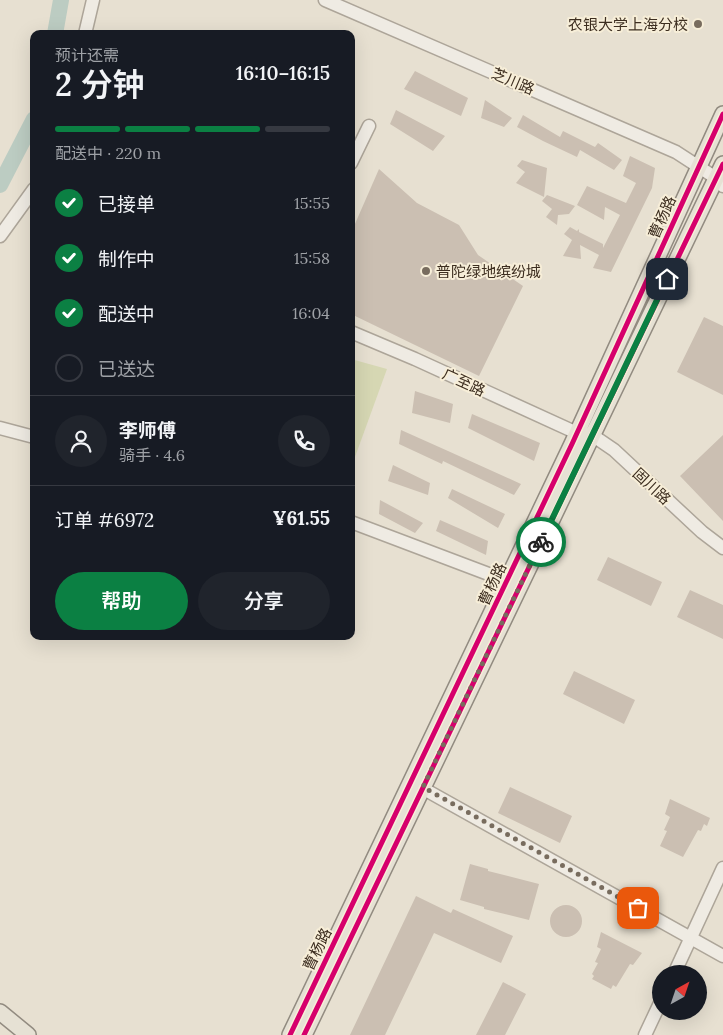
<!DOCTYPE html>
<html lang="zh">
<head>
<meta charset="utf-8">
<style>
	:root { --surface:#171b24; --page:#20242c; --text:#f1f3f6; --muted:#9ea1a6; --line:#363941; --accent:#0b8043 }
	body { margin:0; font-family:Lora,"Noto Sans SC",serif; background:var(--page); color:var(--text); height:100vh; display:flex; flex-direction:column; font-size:19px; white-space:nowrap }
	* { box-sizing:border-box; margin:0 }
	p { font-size:16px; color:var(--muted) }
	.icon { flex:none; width:28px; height:28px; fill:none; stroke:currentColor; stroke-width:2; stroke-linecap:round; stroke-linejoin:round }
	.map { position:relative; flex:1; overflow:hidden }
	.panel { position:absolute; left:30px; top:30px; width:325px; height:610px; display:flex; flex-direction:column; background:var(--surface); border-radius:10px; box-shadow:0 5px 20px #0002 }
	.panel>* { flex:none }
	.needle { width:32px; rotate:40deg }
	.tools { position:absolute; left:652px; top:965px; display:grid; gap:10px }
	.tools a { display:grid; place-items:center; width:55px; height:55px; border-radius:50%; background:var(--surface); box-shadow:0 5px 20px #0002; font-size:25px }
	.pin { position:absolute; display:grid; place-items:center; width:42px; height:42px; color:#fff; margin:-21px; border-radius:10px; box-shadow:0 2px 8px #0006 }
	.courier { position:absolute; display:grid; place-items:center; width:50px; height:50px; margin:-25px; border:4px solid #0b8043; border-radius:50%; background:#fff; color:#222; box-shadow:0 1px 6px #0007 }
	.overview em { font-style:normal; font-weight:600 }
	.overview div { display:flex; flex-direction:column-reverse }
	.overview { display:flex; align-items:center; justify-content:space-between; height:85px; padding:0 25px }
	h1 { font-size:32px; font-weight:600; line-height:38px }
	.bar { display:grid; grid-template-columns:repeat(4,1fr); gap:8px 5px; align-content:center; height:60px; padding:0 25px }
	.bar i { height:6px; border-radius:4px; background:var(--line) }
	.bar .on { background:var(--accent) }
	.bar p { grid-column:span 4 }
	.line { display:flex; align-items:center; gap:12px; padding:0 25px; border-top:1px solid var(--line) }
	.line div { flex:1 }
	.round { display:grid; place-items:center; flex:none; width:52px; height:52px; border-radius:26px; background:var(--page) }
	ol { padding:0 25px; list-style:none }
	li { display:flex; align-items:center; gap:15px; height:55px }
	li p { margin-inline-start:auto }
	li .icon { padding:5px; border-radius:50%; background:var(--accent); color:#fff; stroke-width:4 }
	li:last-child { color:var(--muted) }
	li i { width:28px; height:28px; border:2px solid var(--line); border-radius:50% }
	.action { display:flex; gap:10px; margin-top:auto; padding:10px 25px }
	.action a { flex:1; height:58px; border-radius:30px; background:var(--accent); color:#fff; font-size:20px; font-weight:600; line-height:58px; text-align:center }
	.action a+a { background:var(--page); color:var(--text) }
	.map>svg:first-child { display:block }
	.green { fill:#d6d7b3 }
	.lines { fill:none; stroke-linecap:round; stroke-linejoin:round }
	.river { stroke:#bcccc2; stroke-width:16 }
	.building { fill:#cbbfb2 }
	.minor-casing { stroke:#ada599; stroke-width:15 }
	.major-casing { stroke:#928b80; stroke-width:18 }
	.minor { stroke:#efebe3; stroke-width:12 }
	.major { stroke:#e6e1d4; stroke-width:15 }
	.cycleway-casing { stroke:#f7eed8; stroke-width:8 }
	.cycleway { stroke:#d6006c; stroke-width:5 }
	.done { stroke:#786c5e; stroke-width:5; stroke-dasharray:0 9 }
	.route { stroke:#0b8043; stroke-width:6 }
	.poi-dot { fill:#786c5e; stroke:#f7eed8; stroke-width:2 }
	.labels { text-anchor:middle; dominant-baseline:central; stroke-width:4; stroke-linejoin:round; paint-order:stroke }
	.poi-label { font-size:15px; fill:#3d2e20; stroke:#f7eed8; text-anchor:end }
	.street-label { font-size:15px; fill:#3d2e20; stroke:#f7eed8 }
</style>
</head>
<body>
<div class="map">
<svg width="723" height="1035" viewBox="0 0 723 1035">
	<rect width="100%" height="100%" fill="#e7e0d1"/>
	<path class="green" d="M351,359L387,369L351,468Z"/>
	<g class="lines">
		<path class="river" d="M55,34L61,0
			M0,185L34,119"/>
	</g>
	<path class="building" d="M415,71L468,98L461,116L404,89Z
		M485,100L512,118L504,127L481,118Z
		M396,110L445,136L433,151L390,124Z
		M523,115L560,137L563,131L595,147L598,143L622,160L614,170L580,150L577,157L543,141L517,127Z
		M630,156L655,168L652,188L611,272L593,268L599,255L580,245L581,259L563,256L572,240L564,234L570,227L577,231L579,229V232L603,244V248L620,215L605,207L604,220L577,205L587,186L626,203L636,183L623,176Z
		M522,160L547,168L544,197L516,183L525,172L517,166Z
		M379,169L417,203L459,225L478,255L523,286L479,376L351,314V233Z
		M547,195L575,206L569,214L558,215L557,225L546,217L552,209L542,201Z
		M704,317L723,326V395L677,372Z
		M415,391L453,404L450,423L412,413Z
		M472,414L540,443L534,461L468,428Z
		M401,430L448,451L521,484L514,495L443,461L442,464L399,444Z
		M723,435V521L680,476Z
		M393,465L430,483L428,495L388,481Z
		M452,489L505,514L498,528L448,498Z
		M380,500L423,523L415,533L379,514Z
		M440,520L488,541L486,555L436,531Z
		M608,557L662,582L651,606L597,580Z
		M690,590L723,605V639L677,617Z
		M574,671L635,700L624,724L563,694Z
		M510,787L572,816L560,843L498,813Z
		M670,799L710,818L707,826L704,824L701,831L698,830L683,857L660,846L667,831L664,830L670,817L665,814Z
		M470,864L488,869V871L539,884L529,920L484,909V907L460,900Z
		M416,896L451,913L453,909L513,936L501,963L434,933L385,1035H350Z
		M550 921a16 16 0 1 1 32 0a16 16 0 1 1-32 0Z
		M601,932L642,953L633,965L630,964L616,987L613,985L611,989L592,979L594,976L592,974L598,963L595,962L601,949L597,947Z
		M503,982L526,994L505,1035H476Z"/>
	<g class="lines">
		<g class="minor-casing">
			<path id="minor" d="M325,0L676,152L716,178L723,186
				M85,34L93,0
				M351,163L369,126
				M0,236L34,189
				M351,332L415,359L577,433L592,435L614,450L702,532L723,548
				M0,428L34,437
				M351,522L515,584
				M415,784L723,956
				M674,974L723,868
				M645,1035L661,1001"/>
		</g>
		<g class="major-casing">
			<path id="major" d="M0,1012L28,1035
				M290,1035L572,444L723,114
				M304,1035L723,164"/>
		</g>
		<use href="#minor" class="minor"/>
		<use href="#major" class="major"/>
		<g class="cycleway-casing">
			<path id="cycleway" d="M290,1035L572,444L723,114
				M304,1035L723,164"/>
		</g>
		<use href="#cycleway" class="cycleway"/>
	</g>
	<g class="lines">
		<path class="done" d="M541,542L423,787L638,908"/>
		<path class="route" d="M541,542L667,279"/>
	</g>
	<g class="poi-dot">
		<circle cx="698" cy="24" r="5"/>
		<circle cx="426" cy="271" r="5"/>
	</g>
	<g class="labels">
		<g class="poi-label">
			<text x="688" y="24">农银大学上海分校</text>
			<text x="436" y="271" text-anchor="start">普陀绿地缤纷城</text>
		</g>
		<g class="street-label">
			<text transform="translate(513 81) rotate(23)">芝川路</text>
			<text transform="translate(662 217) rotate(-66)">曹杨路</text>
			<text transform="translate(464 382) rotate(25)">广至路</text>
			<text transform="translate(652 486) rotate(43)">固川路</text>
			<text transform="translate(492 584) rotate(-65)">曹杨路</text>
			<text transform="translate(317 949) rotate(-64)">曹杨路</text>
		</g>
	</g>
</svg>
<div class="tools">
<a><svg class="needle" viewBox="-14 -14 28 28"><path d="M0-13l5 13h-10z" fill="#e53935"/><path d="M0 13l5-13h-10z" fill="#9ea1a6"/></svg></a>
</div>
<div class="pin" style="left:638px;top:908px;background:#ea580c"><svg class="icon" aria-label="bag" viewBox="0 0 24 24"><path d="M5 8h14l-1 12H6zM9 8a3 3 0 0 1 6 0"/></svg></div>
<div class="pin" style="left:667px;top:279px;background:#1f2937"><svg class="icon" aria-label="home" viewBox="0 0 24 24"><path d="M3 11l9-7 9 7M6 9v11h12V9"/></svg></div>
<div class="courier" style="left:541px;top:542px"><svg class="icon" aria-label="bike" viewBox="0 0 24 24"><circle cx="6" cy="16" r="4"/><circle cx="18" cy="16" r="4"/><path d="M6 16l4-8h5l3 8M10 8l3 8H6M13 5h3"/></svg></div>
<section class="panel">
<div class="overview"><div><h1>2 分钟</h1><p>预计还需</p></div><em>16:10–16:15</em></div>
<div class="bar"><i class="on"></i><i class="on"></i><i class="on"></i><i></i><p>配送中 · 220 m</p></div>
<ol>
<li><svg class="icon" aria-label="check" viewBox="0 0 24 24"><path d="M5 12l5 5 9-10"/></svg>已接单<p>15:55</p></li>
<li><svg class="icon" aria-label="check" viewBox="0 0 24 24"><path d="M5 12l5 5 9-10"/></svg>制作中<p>15:58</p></li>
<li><svg class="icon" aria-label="check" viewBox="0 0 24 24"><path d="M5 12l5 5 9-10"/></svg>配送中<p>16:04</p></li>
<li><i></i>已送达</li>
</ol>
<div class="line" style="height:90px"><a class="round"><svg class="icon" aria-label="person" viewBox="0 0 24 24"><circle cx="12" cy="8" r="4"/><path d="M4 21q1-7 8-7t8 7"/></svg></a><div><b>李师傅</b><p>骑手 · 4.6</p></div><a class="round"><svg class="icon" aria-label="phone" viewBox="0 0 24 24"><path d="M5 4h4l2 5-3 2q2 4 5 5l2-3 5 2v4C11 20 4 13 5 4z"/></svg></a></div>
<div class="line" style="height:65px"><div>订单 #6972</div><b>¥61.55</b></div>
<div class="action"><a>帮助</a><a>分享</a></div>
</section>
</div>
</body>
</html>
